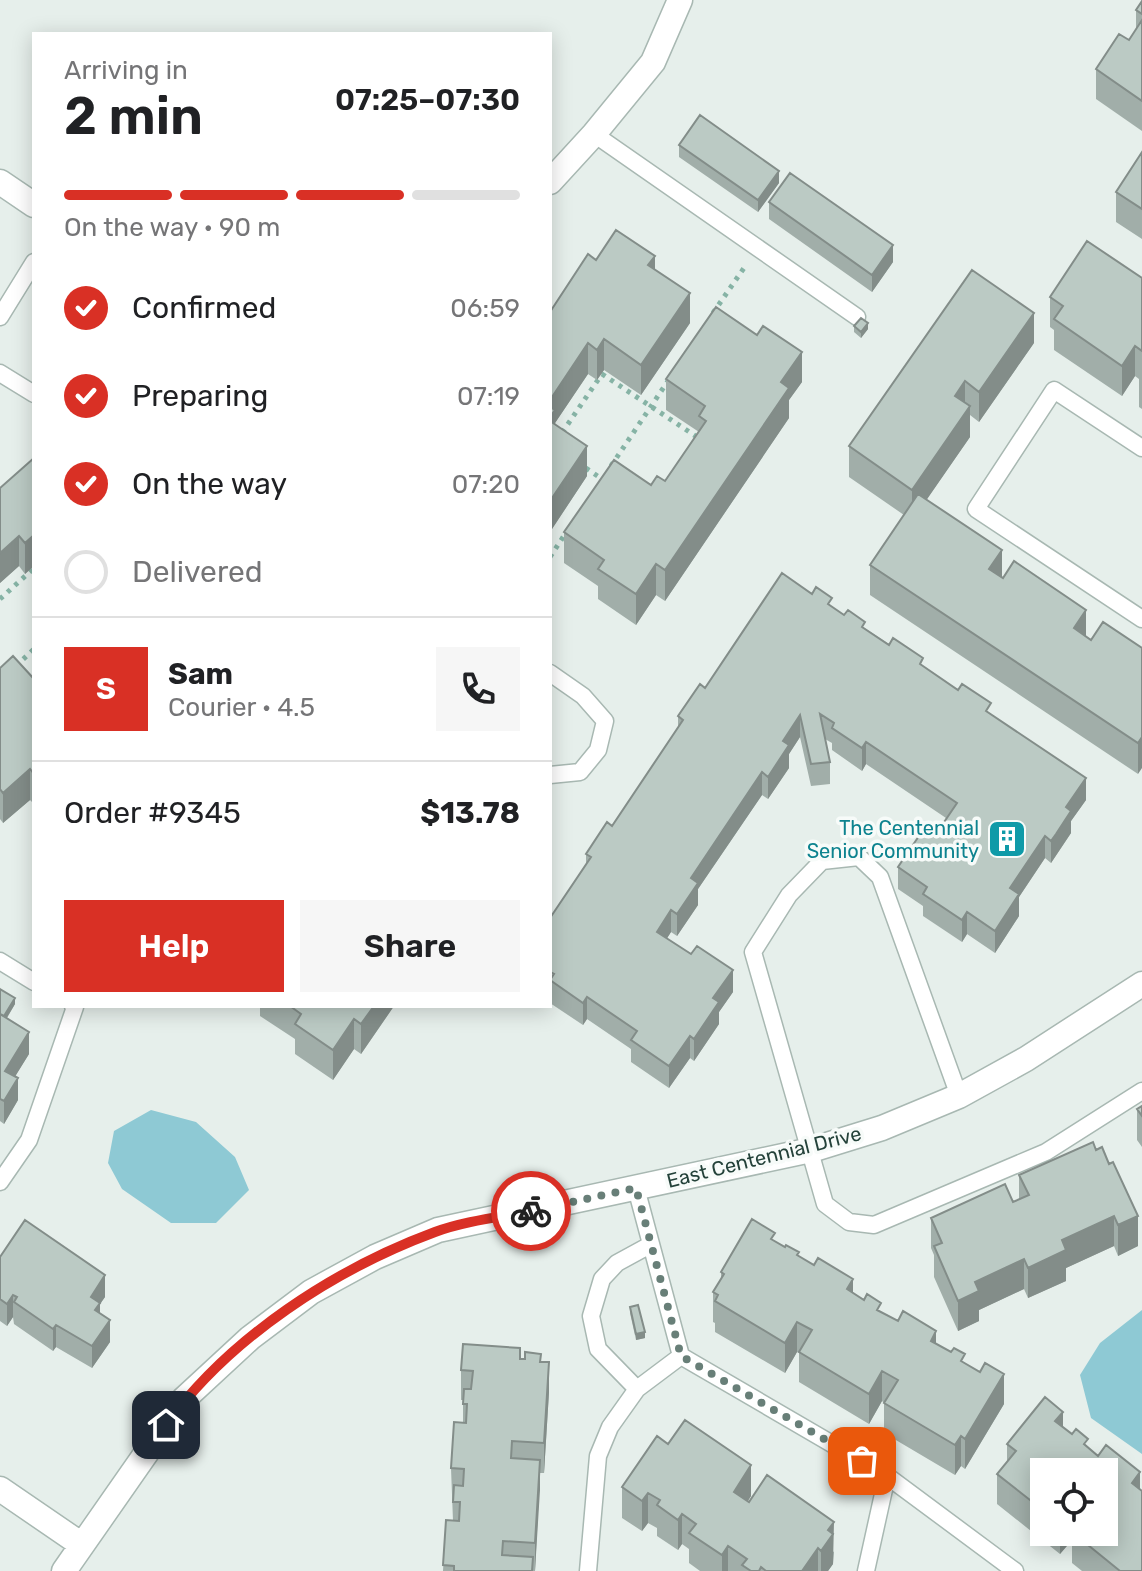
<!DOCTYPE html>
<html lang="en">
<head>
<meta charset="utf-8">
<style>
	:root { --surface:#fff; --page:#f6f6f6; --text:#202124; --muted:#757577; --line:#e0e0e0; --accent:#d93025 }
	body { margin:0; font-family:Rubik,sans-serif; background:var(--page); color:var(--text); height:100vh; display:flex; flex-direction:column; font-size:30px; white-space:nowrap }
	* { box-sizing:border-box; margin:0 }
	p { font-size:26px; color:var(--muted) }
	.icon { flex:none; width:44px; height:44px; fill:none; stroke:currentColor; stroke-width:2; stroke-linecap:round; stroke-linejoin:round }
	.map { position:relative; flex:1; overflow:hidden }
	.side { position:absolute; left:32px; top:32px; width:520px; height:976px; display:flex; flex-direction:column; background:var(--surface); border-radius:0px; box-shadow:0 4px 20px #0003 }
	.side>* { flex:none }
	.fabs { position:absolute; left:1030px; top:1458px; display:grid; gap:16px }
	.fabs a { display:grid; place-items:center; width:88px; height:88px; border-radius:0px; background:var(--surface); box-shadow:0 4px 20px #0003; font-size:40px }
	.pin { position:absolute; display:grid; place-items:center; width:68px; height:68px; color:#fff; margin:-34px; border-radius:16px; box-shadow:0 4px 12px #0006 }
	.courier { position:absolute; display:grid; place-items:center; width:80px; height:80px; margin:-40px; border:6px solid #d93025; border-radius:50%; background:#fff; color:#222; box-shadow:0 2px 10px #0007 }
	.head em { font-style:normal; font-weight:600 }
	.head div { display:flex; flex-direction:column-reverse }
	.head { display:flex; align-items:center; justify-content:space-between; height:136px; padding:0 32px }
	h1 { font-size:52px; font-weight:600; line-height:60px }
	.bar { display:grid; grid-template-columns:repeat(4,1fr); gap:12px 8px; align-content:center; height:96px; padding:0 32px }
	.bar i { height:10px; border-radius:6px; background:var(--line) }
	.bar .on { background:var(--accent) }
	.bar p { grid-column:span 4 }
	.line { display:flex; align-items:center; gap:20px; padding:0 32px; border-top:2px solid var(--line) }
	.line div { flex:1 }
	.round { display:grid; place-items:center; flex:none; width:84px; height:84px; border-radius:0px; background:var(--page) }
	ol { padding:0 32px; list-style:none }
	li { display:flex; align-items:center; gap:24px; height:88px }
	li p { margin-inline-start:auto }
	li .icon { padding:8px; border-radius:50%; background:var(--accent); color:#fff; stroke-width:4 }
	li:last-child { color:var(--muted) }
	li i { width:44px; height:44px; border:4px solid var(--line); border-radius:50% }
	.primary-button { display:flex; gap:16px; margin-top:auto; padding:16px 32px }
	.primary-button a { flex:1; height:92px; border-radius:0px; background:var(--accent); color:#fff; font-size:32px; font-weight:600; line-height:92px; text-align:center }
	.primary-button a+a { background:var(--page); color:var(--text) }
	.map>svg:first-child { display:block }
	.water { fill:#8ec9d4 }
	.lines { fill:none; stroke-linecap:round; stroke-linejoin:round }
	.lane-casing { stroke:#a8b8b2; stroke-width:19 }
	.street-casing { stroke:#a8b8b2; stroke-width:27 }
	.path { stroke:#86b3a5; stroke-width:5; stroke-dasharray:4 6; stroke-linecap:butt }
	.lane { stroke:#fff; stroke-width:16 }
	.street { stroke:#fff; stroke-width:24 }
	.wall { fill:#a1aea9; fill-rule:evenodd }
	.shaded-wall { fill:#838d89 }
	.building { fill:#bbcac4; stroke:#838d89; stroke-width:2 }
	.done { stroke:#687f78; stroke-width:8; stroke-dasharray:0 14.4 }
	.route { stroke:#d93025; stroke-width:10 }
	.labels { text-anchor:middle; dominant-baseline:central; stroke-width:7; stroke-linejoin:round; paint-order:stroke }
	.culture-label { font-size:20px; fill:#0d838f; stroke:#f7fbf9; text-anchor:end }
	.street-label { font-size:20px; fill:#24423a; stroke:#f7fbf9 }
</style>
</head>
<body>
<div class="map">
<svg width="1142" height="1571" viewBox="0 0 1142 1571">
	<rect width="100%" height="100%" fill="#e6efeb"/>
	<path class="water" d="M151,1110L196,1122L235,1157L249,1190L216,1223H171L122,1189L108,1163L114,1131Z
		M1142,1310V1454L1091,1418L1080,1375L1100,1343Z"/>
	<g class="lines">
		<g class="lane-casing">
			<path id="lane" d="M594,134L857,317
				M0,317L34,262
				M0,373L34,394
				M1142,448L1054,390L976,509L1142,619
				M550,673L583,696L605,721L598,750L580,772L550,775
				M0,961L34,982
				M959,1096L880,877L859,857L822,861L789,895L753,952L825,1204L849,1222L874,1225L1046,1152L1142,1091
				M0,1182L29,1140L75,1007L73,1006
				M636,1188L681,1356L887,1476L1015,1571
				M637,1389L598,1349L591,1316L602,1279L617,1263L650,1245
				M588,1571L598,1456L610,1427L637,1389L681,1356
				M866,1571L887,1476"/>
		</g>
		<g class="street-casing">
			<path id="street" d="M0,182L34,205
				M550,182L594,134L653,62L680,0
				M0,1489L82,1545
				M64,1571L184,1399L250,1338L311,1292L375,1257L438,1230L811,1150L882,1128L959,1096L1026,1059L1142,984"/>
		</g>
		<path class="path" d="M713,313L746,265
			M602,374L700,439L651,512L553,446Z
			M611,466L670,378
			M550,557L567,531
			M0,599L34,568
			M16,666L34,649"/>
		<use href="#lane" class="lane"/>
		<use href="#street" class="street"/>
	</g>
	<path class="wall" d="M1142,1V131L1096,99V69L1129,40L1136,29V10Z
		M679,145L779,183L758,212L679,157Z
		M1142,152V239L1116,222V192Z
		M769,202L893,262L872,292L769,219Z
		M596,260L655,270L690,323L641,395L604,370L597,380L588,374L555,423L587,476L550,532V312Z
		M1142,278V409L1139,407V379L1135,376L1122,396L1054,350V330L1050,327V297Z
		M854,326L868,329L861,338L854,332Z
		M1034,343L979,422L970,415V437L926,500L1002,577L1086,636L1091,640L1142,648L1138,774L870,595V565L904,515L849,477V446Z
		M666,379L802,382L789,400V418L665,601L656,595L636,625L598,599V586L564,563V532L651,485L665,481L699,432L666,410Z
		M34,458V566L25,574L19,566L0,583Z
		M832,607L923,666L991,714L1086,800L1071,821V833L1051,863L1045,858L1019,897V916L995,953L967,934L962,942L923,916V906L898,889V867L934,837L946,818L866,764L862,771L832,750V743L825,739L830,762V784L811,786L800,737L789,754V768L768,799L762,795L698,889V905L677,936L671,932L667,938L733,992L719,1012V1024L694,1061L690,1058L669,1088L631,1062V1049L587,1019L583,1025L550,1003V918L586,864V854L612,826L678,728V716L705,688Z
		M0,668L34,679V804L30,800L3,823L0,819Z
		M0,989L15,1004L7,1018L29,1054L15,1076L18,1100L4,1124L0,1121Z
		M260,1006H394L361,1054L354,1049L333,1080L295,1054V1039L260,1016Z
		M1142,1106V1147L1137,1140V1109Z
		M1093,1142L1138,1246L1118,1256L1114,1246L1066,1268V1281L1028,1298L1024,1289L979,1310V1321L958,1331L934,1277V1255L931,1248V1218L1013,1202L1019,1199V1175Z
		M775,1241L881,1312L936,1344L965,1363L1004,1404L965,1469L961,1466L955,1475L884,1433V1403L882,1401L869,1424L799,1382V1353L797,1352L785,1373L715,1332V1323L713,1322V1292L721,1279V1272Z
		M0,1257L105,1297L100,1304V1313L110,1342L92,1368L56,1347L53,1351L14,1324L13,1317L7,1326L0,1321Z
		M630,1307L645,1338L636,1340L630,1313Z
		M520,1359L541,1362L549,1392L544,1473H540L535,1571H443L446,1520L453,1521L451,1468L463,1422V1400H461V1370Z
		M1063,1427L1140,1489L1142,1571H1082L1072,1563V1540L1060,1554L997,1504V1474L1007,1462V1444ZM1044,1472H1104V1532H1044Z
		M622,1487L751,1496L748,1501L834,1552L833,1564L828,1571H700L689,1563V1549L682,1544L678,1550L657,1536V1528L648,1523L642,1531L622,1518Z"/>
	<path class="shaded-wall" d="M779,171V183L758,212V200Z
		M893,245V262L872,292V275Z
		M655,256V286L648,265Z
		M690,293V323L641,395V365Z
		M1034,313V343L979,422V392Z
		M868,323V329L861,338V332Z
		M604,339V370L597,380V350Z
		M588,343V374L555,423V440L550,448V400Z
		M1135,346V376L1122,396V366Z
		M802,352V382L789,400V418L665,601V570L781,382Z
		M965,381V412L955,396Z
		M970,406V437L912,521V490Z
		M587,446V476L550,532V501Z
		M34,535V566L25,574V543Z
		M19,536V566L0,583V553Z
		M1002,550V580L989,569Z
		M656,564V595L636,625V594Z
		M1086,610V640L1074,628Z
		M800,715V737L789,754V768L768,799V777L783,741Z
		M1142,737V768L1138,774V743Z
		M866,742V764L862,771V748Z
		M30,769V800L3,823V793Z
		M762,772V795L698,889V905L677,936V914L691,878Z
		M1086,778V800L1071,821V833L1051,863V841L1066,807Z
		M1045,836V858L1019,897V916L995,953V931L1010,888Z
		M671,910V932L657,954V932Z
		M967,912V934L962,942V920Z
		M733,970V992L719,1012V1024L694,1061V1039L713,998Z
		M587,997V1019L583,1025V1003Z
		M15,998V1004L0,1029V1023Z
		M374,1006H394L361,1054V1024Z
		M354,1019V1049L333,1080V1050Z
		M29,1032V1054L5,1093V1071Z
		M690,1036V1058L669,1088V1066Z
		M18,1078V1100L4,1124V1101Z
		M1114,1216V1246L1066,1268V1281L1028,1298V1268L1062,1240Z
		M1138,1216V1246L1118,1256V1225Z
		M1024,1259V1289L979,1310V1321L958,1331V1301L975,1282Z
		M105,1275V1297L100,1304V1325L91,1297Z
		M853,1279V1309L847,1289Z
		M13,1295V1317L7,1326V1304Z
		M110,1320V1342L92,1368V1346Z
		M797,1322V1352L785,1373V1343Z
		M56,1325V1347L53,1351V1329Z
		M936,1331V1361L931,1341Z
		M645,1332V1338L636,1340V1334Z
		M549,1362V1392L544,1473V1443Z
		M882,1371V1401L869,1424V1394Z
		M1004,1374V1404L965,1469V1439Z
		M1063,1412V1442L1055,1421Z
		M961,1436V1466L955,1475V1445Z
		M540,1460V1490L535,1571V1543Z
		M751,1465V1496L734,1522V1492Z
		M1140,1472V1503L1132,1483Z
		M648,1493V1523L642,1531V1501Z
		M682,1514V1544L678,1550V1520Z
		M834,1522L833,1564L828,1571H821V1551L828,1530Z
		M1060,1532H1076H1072V1540L1060,1554Z
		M728,1546V1571H722V1555Z
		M818,1548V1571H802Z"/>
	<path class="building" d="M1142,1V14L1136,10Z
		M1142,20V101L1096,69L1119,34L1129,40Z
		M700,115L779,171L758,200L679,145Z
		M1142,152V209L1116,192Z
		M790,173L893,245L872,275L769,202Z
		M616,230L655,256L648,265L690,293L641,365L604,339L597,350L588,343L550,400V312L588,254L596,260Z
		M1087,241L1142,278V351L1135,346L1122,366L1054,319L1063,306L1050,297Z
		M972,270L1034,313L979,392L965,381L955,396L970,406L912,490L849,446Z
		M716,307L757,335L763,326L802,352L781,382L789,388L665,570L656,564L636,594L598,569L604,560L564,532L614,460L651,485L657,476L665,481L706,421L699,416L705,406L666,379Z
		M861,318L868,323L861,332L854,326Z
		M550,407L555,410L550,417Z
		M550,421L587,446L550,501Z
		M34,458V535L25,543L19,536L0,553V488Z
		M918,494L1002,550L989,569L1003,578L1014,561L1086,610L1074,628L1091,640L1103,622L1142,648V737L1138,743L870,565Z
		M782,573L812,594L816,587L832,598L828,604L844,615L848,610L865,622L862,627L889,645L893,638L923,658L920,664L958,690L962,684L991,703L986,711L1086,778L1066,807L1071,811L1056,834L1051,841L1045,836L1010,888L1019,894L995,931L967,912L962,920L923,894L927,887L898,867L923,830L934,837L957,803L866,742L862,748L832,728L834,723L820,714L830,762L811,764L800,715L783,741L789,745L768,777L762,772L691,878L698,883L677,914L671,910L657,932L691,954L697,946L733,970L713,998L719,1002L694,1039L690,1036L669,1066L631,1040L637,1031L587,997L583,1003L550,980L554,974L550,972V918L591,857L586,854L607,822L612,826L683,720L678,716L700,684L705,688Z
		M13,656L34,679V774L30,769L3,793L0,789V668Z
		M0,989L15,998L4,1016L0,1014Z
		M290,1006H374L361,1024L354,1019L333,1050L295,1024L301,1014Z
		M0,1014L29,1032L5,1071L18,1078L4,1101L0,1099Z
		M1142,1106V1116L1137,1109Z
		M1093,1142L1096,1150L1102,1147L1109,1164L1113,1162L1138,1216L1118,1225L1114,1216L1062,1240L1066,1250L1028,1268L1024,1259L975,1282L979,1291L958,1301L934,1246L942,1243L931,1218L1005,1184L1013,1202L1029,1195L1019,1175Z
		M752,1219L775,1233L771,1239L785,1247L786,1245L799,1252L797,1255L814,1265L818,1258L853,1279L847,1289L864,1300L867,1294L881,1303L877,1310L898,1321L903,1311L936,1331L931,1341L951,1352L954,1348L965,1354L961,1361L980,1372L985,1363L1004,1374L965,1439L961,1436L955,1445L884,1403L898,1380L882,1371L869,1394L799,1352L812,1330L797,1322L785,1343L715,1301L718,1295L713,1292L724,1274L721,1272Z
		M25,1220L105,1275L91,1297L100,1303L95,1310L110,1320L92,1346L56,1325L53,1329L14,1302L17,1297L13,1295L7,1304L0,1299V1257Z
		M638,1305L645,1332L636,1334L630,1307Z
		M463,1344L520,1348V1359H525V1352L541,1354L540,1362H549L544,1443L512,1441L511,1458L540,1460L535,1543L503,1541L502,1555L533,1557L532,1571H454V1566L443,1565L446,1520L459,1521L460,1502H453L454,1485L463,1486L464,1469L451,1468L454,1422L466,1423L467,1404H463L464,1389H471L473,1371L461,1370Z
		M1045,1397L1063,1412L1055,1421L1072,1434L1076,1429L1088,1439L1084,1444L1098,1456L1106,1445L1140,1472L1132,1483L1142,1491V1571H1120L1072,1532H1104V1472H1044V1511L997,1474L1016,1451L1007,1444Z
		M685,1420L751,1465L734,1492L749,1502L767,1475L834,1522L828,1530L833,1534L821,1551L818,1548L802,1571H766L761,1567L759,1571H751L742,1565L747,1559L728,1546L722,1555L689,1533L696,1524L682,1514L678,1520L657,1505L660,1500L648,1493L642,1501L622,1487L657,1436L668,1444Z"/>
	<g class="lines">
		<path class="done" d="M531,1211L636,1188L681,1356L862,1461"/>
		<path class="route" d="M166,1425C230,1337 335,1269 435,1232C465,1221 500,1217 531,1211"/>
	</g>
	<defs>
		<g id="building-square" transform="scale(2)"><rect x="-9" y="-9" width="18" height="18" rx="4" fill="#0f9aa8" stroke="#f7fbf9"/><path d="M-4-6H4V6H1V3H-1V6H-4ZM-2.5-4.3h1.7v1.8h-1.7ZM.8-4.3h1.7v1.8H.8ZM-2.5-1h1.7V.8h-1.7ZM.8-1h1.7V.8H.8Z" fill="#fff"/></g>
	</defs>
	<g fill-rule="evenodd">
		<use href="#building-square" x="1007" y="839"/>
	</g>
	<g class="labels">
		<g class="culture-label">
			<text x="979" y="828">The Centennial<tspan x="979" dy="23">Senior Community</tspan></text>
		</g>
		<g class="street-label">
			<text transform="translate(764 1157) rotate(-14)">East Centennial Drive</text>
		</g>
	</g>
</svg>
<div class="fabs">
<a><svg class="icon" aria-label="locate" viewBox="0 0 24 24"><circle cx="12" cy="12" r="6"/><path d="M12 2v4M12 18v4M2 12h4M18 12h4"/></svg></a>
</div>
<div class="pin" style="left:862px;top:1461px;background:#ea580c"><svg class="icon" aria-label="bag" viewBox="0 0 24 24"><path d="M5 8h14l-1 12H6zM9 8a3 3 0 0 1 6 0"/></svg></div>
<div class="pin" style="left:166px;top:1425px;background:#1f2937"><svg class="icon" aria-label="home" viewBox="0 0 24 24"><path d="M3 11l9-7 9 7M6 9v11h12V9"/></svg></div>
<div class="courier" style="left:531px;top:1211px"><svg class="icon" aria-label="bike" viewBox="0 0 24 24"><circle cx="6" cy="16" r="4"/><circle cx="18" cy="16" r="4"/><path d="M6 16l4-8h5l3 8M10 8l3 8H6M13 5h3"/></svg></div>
<section class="side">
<div class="head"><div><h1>2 min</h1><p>Arriving in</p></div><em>07:25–07:30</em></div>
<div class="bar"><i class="on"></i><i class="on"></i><i class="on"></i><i></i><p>On the way · 90 m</p></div>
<ol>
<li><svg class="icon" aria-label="check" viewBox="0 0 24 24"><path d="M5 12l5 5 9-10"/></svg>Confirmed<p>06:59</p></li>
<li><svg class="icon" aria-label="check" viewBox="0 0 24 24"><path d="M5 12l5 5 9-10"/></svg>Preparing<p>07:19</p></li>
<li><svg class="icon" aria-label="check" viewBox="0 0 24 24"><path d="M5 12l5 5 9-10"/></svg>On the way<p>07:20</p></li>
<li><i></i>Delivered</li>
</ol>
<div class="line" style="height:144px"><b class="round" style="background:var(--accent);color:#fff">S</b><div><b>Sam</b><p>Courier · 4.5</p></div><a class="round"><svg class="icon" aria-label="phone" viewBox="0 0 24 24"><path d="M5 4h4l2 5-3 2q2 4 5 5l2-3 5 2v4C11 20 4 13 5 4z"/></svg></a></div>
<div class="line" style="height:104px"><div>Order #9345</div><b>$13.78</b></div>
<div class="primary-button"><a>Help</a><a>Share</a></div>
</section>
</div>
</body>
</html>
